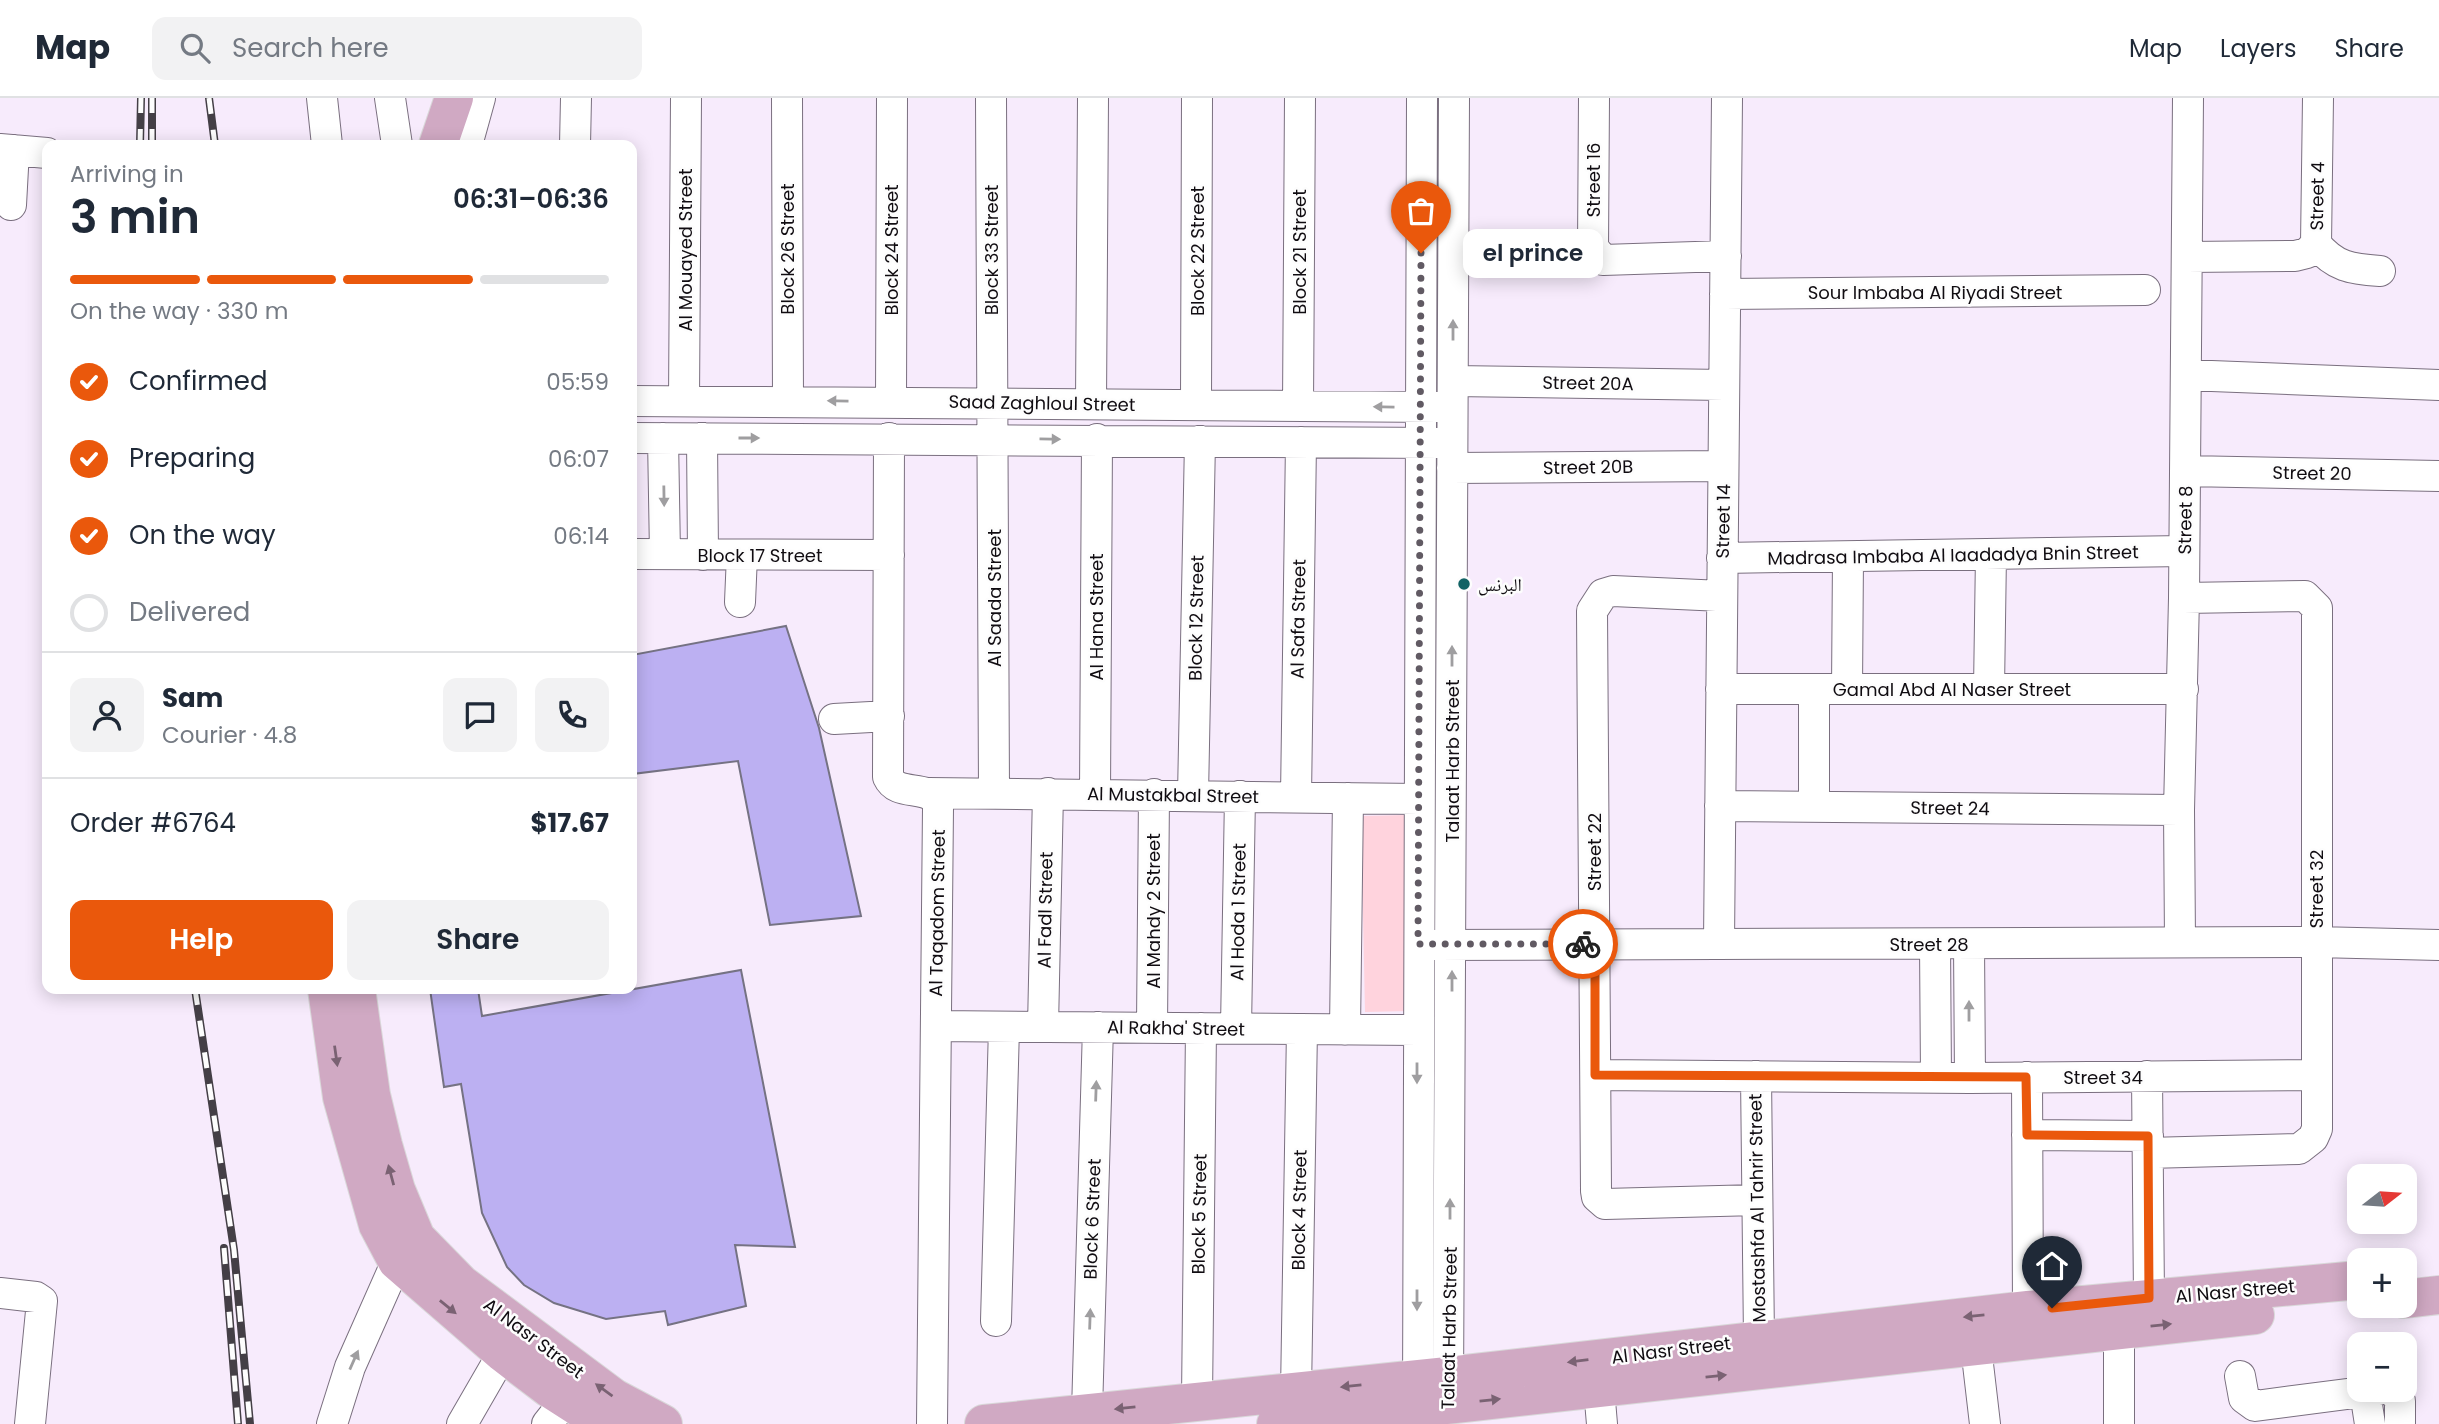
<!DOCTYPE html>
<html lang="en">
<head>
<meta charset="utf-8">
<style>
	:root { --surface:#fff; --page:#f2f2f3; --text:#1f2937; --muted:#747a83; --line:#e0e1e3; --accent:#ea580c }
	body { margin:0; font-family:Poppins,"Noto Naskh Arabic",sans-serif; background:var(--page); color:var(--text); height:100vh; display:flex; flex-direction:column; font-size:26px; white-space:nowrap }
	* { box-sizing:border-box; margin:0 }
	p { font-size:23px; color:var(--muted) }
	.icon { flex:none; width:38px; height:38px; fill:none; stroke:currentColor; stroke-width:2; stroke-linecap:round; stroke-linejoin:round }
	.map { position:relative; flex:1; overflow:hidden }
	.side { position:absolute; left:42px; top:42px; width:595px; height:854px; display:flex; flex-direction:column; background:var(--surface); border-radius:14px; box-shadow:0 4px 18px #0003 }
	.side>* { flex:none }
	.needle { width:46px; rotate:73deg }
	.fabs { position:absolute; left:2347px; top:1066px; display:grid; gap:14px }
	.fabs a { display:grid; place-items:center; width:70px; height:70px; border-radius:14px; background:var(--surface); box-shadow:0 4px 18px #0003; font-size:35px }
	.pin { position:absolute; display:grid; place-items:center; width:60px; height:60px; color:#fff; margin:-72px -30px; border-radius:50% 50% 50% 0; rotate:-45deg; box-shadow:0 0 7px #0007 }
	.pin .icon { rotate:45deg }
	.courier { position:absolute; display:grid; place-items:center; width:70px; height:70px; margin:-35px; border:5px solid #ea580c; border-radius:50%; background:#fff; color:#222; box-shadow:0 2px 9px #0007 }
	.bubble { position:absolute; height:49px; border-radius:14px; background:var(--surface); box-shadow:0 4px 18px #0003; font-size:23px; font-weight:600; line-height:49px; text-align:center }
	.headline em { font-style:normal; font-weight:600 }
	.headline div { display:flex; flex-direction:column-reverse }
	.headline { display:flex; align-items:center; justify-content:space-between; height:119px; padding:0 28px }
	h1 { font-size:46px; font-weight:600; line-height:52px }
	.bar { display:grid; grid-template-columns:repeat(4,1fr); gap:10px 7px; align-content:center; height:84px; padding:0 28px }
	.bar i { height:9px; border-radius:5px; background:var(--line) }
	.bar .on { background:var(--accent) }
	.bar p { grid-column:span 4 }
	.line { display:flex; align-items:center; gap:18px; padding:0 28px; border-top:2px solid var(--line) }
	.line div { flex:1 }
	.round { display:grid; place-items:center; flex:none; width:74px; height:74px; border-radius:14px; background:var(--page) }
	ol { padding:0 28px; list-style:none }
	li { display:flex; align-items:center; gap:21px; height:77px }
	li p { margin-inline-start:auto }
	li .icon { padding:7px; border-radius:50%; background:var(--accent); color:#fff; stroke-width:4 }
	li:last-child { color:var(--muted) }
	li i { width:38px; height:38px; border:4px solid var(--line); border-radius:50% }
	.button { display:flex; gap:14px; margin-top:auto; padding:14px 28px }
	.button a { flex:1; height:80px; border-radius:14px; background:var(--accent); color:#fff; font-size:28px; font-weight:600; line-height:80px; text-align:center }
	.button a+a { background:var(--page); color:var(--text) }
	header { display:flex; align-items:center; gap:42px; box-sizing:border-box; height:98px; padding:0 35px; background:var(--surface); border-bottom:2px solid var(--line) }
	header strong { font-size:33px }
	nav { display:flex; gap:38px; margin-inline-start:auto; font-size:24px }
	.search { width:490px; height:63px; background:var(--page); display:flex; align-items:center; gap:18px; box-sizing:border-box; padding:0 24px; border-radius:14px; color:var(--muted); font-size:26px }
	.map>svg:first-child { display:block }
	.green { fill:#ffd3dd }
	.building { fill:#bcb0f2; stroke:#757283; stroke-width:2 }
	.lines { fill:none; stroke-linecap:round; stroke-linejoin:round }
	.minor-casing { stroke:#7a6f7f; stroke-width:32 }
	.major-casing { stroke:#d9d8d9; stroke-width:40 }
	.minor { stroke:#fff; stroke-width:30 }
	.major { stroke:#d0a9c3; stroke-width:38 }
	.rail-casing { stroke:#443f46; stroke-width:8 }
	.rail { stroke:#fdfdfd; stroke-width:5; stroke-dasharray:16; stroke-linecap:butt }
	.oneway { fill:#9f9ea0 }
	.oneway2 { fill:#7a6273 }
	.done { stroke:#615a63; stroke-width:7; stroke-dasharray:0 12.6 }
	.route { stroke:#ea580c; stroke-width:9 }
	.poi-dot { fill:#126365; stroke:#fdfdfd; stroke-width:2.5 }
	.labels { text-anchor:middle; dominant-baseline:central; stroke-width:5; stroke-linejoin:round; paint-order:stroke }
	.street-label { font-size:18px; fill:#100c11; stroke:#fdfdfd }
	.poi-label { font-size:18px; fill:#100c11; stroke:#fdfdfd; text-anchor:start }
</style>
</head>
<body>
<header>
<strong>Map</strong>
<div class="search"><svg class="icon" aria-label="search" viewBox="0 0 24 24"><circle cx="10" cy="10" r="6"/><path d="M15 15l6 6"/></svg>Search here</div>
<nav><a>Map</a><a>Layers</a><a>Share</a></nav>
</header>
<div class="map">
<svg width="2439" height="1326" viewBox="0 0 2439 1326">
	<rect width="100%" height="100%" fill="#f7ebfc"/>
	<path class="green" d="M1408,717L1410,913L1365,914L1361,718Z"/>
	<path class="building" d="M786,528L819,630L861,818L770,827L738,663L632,676V557Z
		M741,872L795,1149L735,1147L746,1208L668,1227L665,1213L606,1221L554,1205L524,1187L507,1169L482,1115L461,986L444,989L430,891H478L482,918Z"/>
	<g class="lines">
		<g class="minor-casing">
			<path id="minor" d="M322,0L327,47
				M390,0L397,47
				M787,0L788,302
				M991,0L994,695
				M1594,0L1593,149L1603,162L1726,158
				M467,47L480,0
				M575,47L576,0
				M0,51L47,55
				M11,107L14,52
				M2316,146C2335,169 2351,171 2380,173
				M2187,159L2295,158L2307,155L2316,146L2318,0
				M1725,196L2145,192
				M2186,277L2439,287
				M1453,283L1724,287
				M632,303L1438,309
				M684,303L686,0
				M891,304L892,0
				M1091,305L1093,0
				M1196,306L1197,0
				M1298,308L1300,0
				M632,340L1440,345
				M663,340L665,456
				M702,340L703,457
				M889,340L888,679C897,699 925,686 938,703V709L932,1326
				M1452,370L1723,368
				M2186,373L2439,378
				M632,456L889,457
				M1722,460L2184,453
				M1722,498L1613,493L1603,496L1592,513L1596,1093L1597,1099L1605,1106L1757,1102
				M740,504L742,457
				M1721,591H2183
				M1814,591V709
				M1847,591L1848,459
				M1989,591L1991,456
				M834,621L889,618
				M929,695L1418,701
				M1095,696L1097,341
				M1193,697L1200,343
				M1296,699L1301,344
				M1720,708L2179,712
				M2180,844L2179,712L2184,500L2188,0
				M1719,845L1727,0
				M1935,846L1936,979
				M1969,846L1970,980
				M1433,847L2316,844L2439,847
				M936,928L1417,932
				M1043,929L1048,695
				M1152,929L1154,696
				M1236,930L1240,698
				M1345,932L1348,700
				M1596,977L1970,980L2316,977
				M1756,978L1759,1242
				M2147,978L2149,1200
				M2027,979L2028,1212
				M2027,1037L2148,1038
				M2148,1055L2299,1051L2313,1040L2317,1031V510L2305,498L2184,500
				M0,1195L36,1199L42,1203L30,1326
				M996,1223L1004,929
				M2119,1232V1326
				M1976,1249L1985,1326
				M2240,1278L2244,1300L2255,1308L2378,1292
				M1599,1291L1602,1326
				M2393,1292L2400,1303V1326
				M1296,1294L1302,931
				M2365,1294L2370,1326
				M1448,1298L1454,0
				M1197,1302L1201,930
				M1418,1302L1422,0
				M1087,1314L1098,929
				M332,1326L350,1269L397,1163
				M462,1326L503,1255
				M547,1326L566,1302"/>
		</g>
		<g class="major-casing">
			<path id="major" d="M438,47L454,0
				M327,891L342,999L378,1127L397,1163L503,1255L549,1290L605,1326
				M356,891L371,997L383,1047L396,1092L416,1140L461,1186L614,1300L663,1326
				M2404,1201L2439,1197
				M984,1326L1448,1278L2028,1212L2359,1182
				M1276,1326L2255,1217"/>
		</g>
		<use href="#minor" class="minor"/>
		<use href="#major" class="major"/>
		<g class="rail-casing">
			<path id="rail" d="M209,0L215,47
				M140,47L141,0
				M152,47V0
				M195,891L234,1152L250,1326
				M224,1150L238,1326"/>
		</g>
		<use href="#rail" class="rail"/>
	</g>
	<defs><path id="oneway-solid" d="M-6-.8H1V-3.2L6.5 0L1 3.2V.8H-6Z" transform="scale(1.75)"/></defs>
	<g class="oneway">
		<use href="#oneway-solid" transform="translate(1453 232) rotate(-90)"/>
		<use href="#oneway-solid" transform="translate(838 303) rotate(-179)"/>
		<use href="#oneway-solid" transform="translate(1384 309) rotate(-179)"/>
		<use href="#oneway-solid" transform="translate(749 340)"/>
		<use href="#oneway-solid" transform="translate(1050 341) rotate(1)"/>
		<use href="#oneway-solid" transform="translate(664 398) rotate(89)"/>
		<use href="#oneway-solid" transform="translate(1452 558) rotate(-90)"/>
		<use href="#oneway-solid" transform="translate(1452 883) rotate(-90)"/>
		<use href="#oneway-solid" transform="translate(1969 913) rotate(-90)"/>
		<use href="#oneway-solid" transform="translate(1417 975) rotate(90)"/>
		<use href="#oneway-solid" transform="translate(1096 993) rotate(-88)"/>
		<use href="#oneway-solid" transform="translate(1450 1111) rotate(-90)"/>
		<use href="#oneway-solid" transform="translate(1417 1202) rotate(90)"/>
		<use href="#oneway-solid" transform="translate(1090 1221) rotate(-88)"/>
		<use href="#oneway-solid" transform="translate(354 1262) rotate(-66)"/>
	</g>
	<g class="oneway2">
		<use href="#oneway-solid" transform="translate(336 958) rotate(82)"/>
		<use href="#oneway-solid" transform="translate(391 1077) rotate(-105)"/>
		<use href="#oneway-solid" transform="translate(448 1209) rotate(39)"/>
		<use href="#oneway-solid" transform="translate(1974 1218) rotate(174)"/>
		<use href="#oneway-solid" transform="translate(2161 1227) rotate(-6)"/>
		<use href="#oneway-solid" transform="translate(1578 1263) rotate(173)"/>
		<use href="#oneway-solid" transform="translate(1716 1278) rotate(-6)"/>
		<use href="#oneway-solid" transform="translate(1351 1288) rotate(174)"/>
		<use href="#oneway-solid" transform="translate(604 1292) rotate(-144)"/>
		<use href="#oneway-solid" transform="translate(1490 1302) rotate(-6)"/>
		<use href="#oneway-solid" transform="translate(1125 1310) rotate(174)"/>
	</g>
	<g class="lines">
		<path class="done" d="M1421,155L1418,846H1583"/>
		<path class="route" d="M1583,846H1595V977L2026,979L2027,1037L2148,1038L2149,1200L2052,1210"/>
	</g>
	<circle class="poi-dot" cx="1464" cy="486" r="7"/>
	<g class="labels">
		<g class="street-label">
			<text transform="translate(1593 82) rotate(-90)">Street 16</text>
			<text transform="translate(2317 98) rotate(-89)">Street 4</text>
			<text transform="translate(787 151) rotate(-90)">Block 26 Street</text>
			<text transform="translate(685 152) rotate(-90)">Al Mouayed Street</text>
			<text transform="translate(891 152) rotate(-90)">Block 24 Street</text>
			<text transform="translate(991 152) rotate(-90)">Block 33 Street</text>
			<text transform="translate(1197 153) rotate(-90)">Block 22 Street</text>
			<text transform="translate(1299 154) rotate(-90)">Block 21 Street</text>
			<text x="1935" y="194">Sour Imbaba Al Riyadi Street</text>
			<text transform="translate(1588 285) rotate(1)">Street 20A</text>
			<text transform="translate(1042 305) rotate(1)">Saad Zaghloul Street</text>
			<text transform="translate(1588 369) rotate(-1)">Street 20B</text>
			<text transform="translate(2312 375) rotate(1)">Street 20</text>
			<text transform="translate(2185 422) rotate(-89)">Street 8</text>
			<text transform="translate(1723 423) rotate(-89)">Street 14</text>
			<text x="760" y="457">Block 17 Street</text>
			<text transform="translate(1953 457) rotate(-1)">Madrasa Imbaba Al Iaadadya Bnin Street</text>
			<text transform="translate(994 500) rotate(-90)">Al Saada Street</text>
			<text transform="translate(1096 519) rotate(-90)">Al Hana Street</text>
			<text transform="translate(1196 520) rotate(-89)">Block 12 Street</text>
			<text transform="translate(1298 521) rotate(-89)">Al Safa Street</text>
			<text x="1952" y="591">Gamal Abd Al Naser Street</text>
			<text transform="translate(1452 663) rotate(-90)">Talaat Harb Street</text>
			<text transform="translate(1173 697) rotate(1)">Al Mustakbal Street</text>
			<text transform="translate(1950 710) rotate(1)">Street 24</text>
			<text transform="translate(1594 754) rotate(-90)">Street 22</text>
			<text transform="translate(2316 791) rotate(-90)">Street 32</text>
			<text transform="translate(1045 812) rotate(-89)">Al Fadl Street</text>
			<text transform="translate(1153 813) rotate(-90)">Al Mahdy 2 Street</text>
			<text transform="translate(1238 814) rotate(-89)">Al Hoda 1 Street</text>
			<text transform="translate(937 815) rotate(-89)">Al Taqadom Street</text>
			<text x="1929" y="846">Street 28</text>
			<text transform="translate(1176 930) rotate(1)">Al Rakha' Street</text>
			<text x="2103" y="979">Street 34</text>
			<text transform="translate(1757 1110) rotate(-91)">Mostashfa Al Tahrir Street</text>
			<text transform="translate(1299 1112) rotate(-89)">Block 4 Street</text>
			<text transform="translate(1199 1116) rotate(-89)">Block 5 Street</text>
			<text transform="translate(1092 1121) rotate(-88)">Block 6 Street</text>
			<text transform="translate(2235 1193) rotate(-5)">Al Nasr Street</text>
			<text transform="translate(1449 1230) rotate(-89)">Talaat Harb Street</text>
			<text transform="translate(534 1240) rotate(37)">Al Nasr Street</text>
			<text transform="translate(1671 1252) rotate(-7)">Al Nasr Street</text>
		</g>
		<g class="poi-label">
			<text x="1478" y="486">البرنس</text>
		</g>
	</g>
</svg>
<div class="fabs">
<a><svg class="needle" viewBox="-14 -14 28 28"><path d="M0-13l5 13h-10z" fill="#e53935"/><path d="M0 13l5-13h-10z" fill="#747a83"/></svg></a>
<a>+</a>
<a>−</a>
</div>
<div class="pin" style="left:1421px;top:155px;background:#ea580c"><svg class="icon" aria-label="bag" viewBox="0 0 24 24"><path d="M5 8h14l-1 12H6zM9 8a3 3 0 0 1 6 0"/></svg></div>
<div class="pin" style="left:2052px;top:1210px;background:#1f2937"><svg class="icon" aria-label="home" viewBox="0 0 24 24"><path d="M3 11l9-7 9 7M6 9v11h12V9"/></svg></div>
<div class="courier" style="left:1583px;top:846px"><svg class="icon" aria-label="bike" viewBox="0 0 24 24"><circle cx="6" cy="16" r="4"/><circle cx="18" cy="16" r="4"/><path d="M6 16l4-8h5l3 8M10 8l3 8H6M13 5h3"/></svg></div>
<div class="bubble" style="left:1463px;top:131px;width:140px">el prince</div>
<section class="side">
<div class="headline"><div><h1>3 min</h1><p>Arriving in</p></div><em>06:31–06:36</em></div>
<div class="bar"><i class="on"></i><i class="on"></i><i class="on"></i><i></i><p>On the way · 330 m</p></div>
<ol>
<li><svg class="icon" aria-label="check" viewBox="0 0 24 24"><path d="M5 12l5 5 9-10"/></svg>Confirmed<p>05:59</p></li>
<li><svg class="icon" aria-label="check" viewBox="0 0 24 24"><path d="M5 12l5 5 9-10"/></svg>Preparing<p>06:07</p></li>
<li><svg class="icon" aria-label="check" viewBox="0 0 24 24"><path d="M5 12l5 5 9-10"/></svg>On the way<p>06:14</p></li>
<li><i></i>Delivered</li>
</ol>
<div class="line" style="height:126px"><a class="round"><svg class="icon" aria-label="person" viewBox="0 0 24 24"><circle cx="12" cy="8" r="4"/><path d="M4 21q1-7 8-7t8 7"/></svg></a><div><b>Sam</b><p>Courier · 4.8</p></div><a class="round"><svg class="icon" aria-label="chat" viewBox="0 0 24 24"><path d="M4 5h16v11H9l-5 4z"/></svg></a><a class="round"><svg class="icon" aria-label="phone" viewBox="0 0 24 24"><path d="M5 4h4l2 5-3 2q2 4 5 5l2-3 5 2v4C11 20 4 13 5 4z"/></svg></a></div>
<div class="line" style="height:91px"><div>Order #6764</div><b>$17.67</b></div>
<div class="button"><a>Help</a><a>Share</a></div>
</section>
</div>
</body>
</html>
